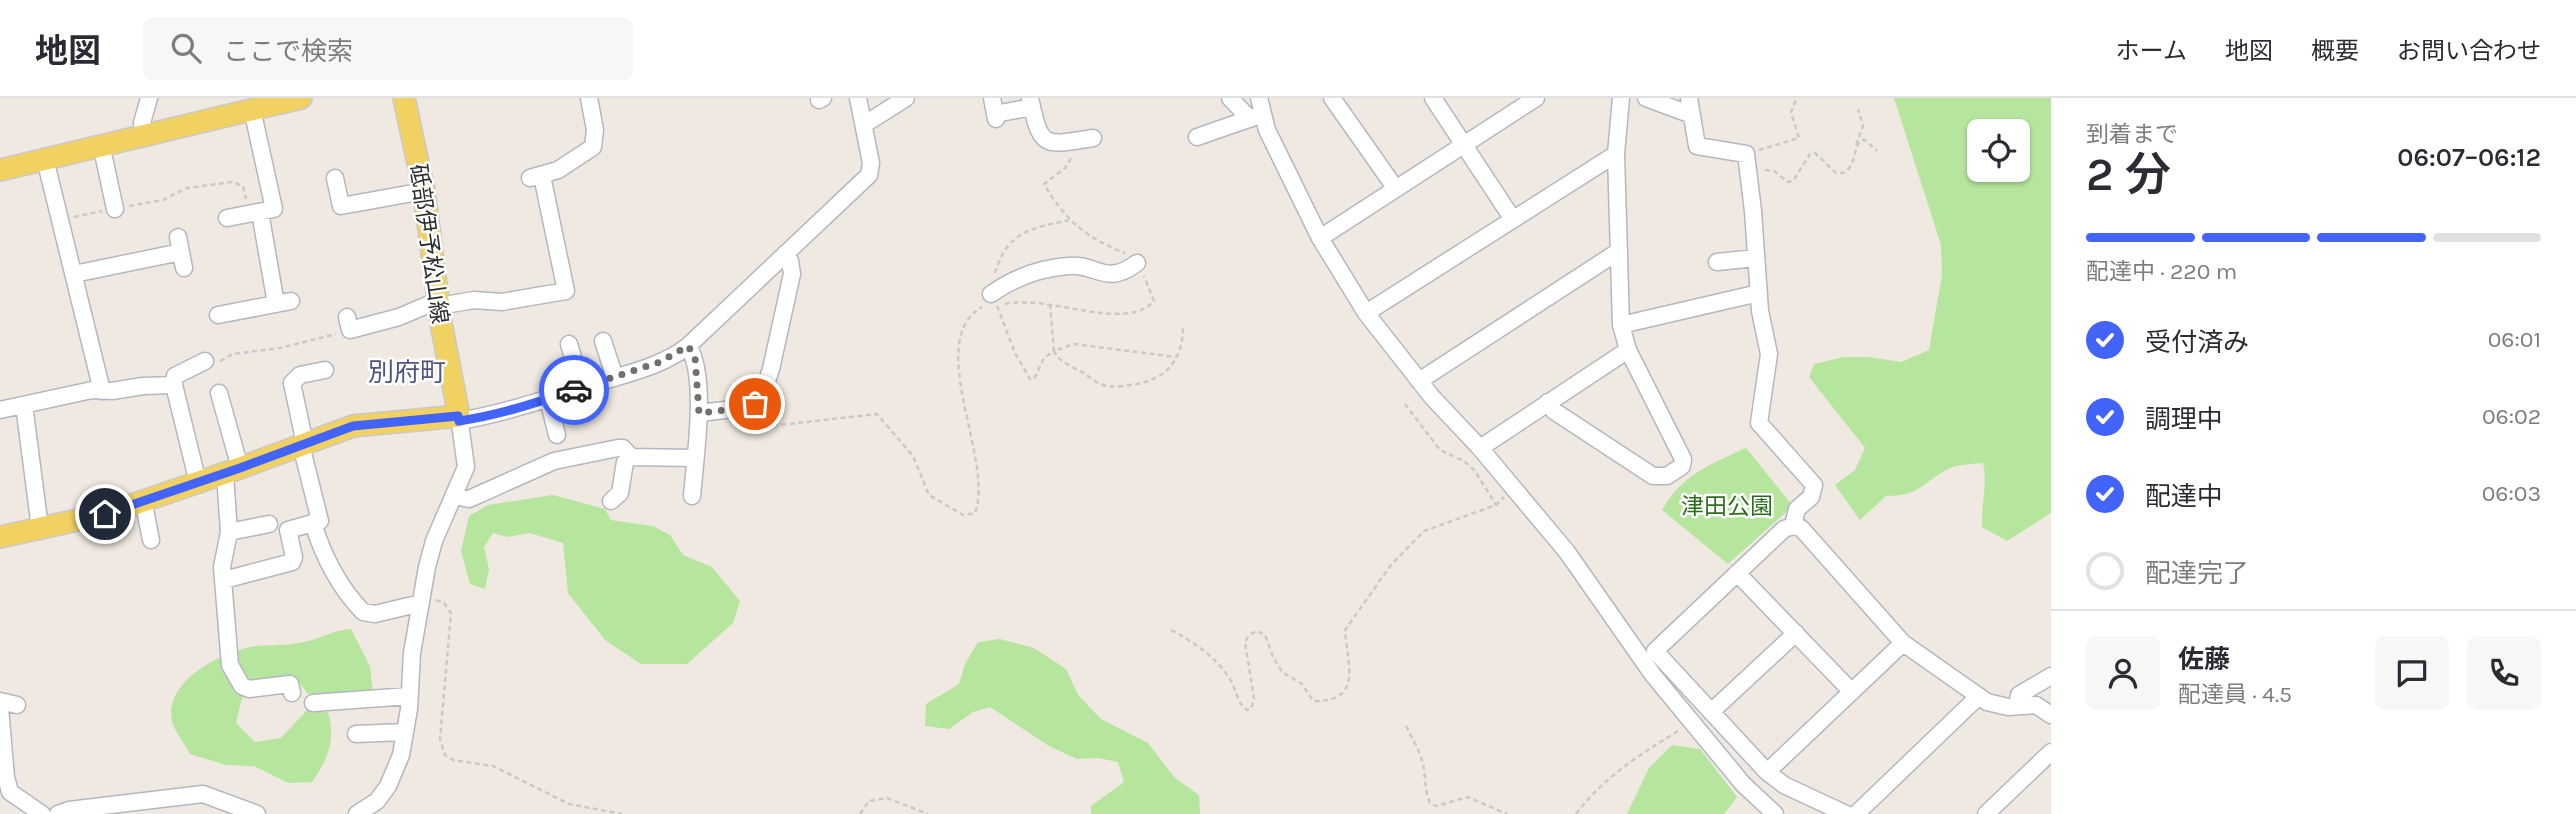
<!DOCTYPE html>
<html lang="ja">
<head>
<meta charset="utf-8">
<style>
	:root { --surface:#fff; --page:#f7f7f7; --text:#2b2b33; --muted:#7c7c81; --line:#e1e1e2; --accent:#4264fb }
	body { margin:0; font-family:Karla,"Noto Sans JP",sans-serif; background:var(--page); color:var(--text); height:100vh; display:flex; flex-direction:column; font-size:26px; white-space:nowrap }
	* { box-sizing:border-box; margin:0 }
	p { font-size:23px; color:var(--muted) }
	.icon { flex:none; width:38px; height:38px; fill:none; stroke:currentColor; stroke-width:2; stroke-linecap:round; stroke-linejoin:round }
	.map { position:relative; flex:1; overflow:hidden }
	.sheet { display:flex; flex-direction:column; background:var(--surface); width:525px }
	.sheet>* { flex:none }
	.buttons { position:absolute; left:1967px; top:21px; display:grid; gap:14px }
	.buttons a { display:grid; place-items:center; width:63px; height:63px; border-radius:10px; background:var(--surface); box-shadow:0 2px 5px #0004; font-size:35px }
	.pin { position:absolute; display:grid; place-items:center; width:60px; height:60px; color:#fff; margin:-30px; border:4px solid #fff; border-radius:50%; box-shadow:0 2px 7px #0007 }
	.courier { position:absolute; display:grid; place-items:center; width:70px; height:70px; margin:-35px; border:5px solid #4264fb; border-radius:50%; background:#fff; color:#222; box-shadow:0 2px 9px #0007 }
	.head em { font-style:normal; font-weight:600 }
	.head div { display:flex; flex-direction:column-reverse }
	.head { display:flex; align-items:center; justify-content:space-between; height:119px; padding:0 35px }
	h1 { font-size:46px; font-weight:600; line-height:52px }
	.bar { display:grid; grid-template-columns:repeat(4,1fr); gap:10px 7px; align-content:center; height:84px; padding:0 35px }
	.bar i { height:9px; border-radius:5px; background:var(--line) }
	.bar .current { background:var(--accent) }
	.bar p { grid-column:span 4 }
	.line { display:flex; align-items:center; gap:18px; padding:0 35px; border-top:2px solid var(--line) }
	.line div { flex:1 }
	.round { display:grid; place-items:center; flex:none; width:74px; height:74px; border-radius:10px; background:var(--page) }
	ol { padding:0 35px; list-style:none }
	li { display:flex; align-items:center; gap:21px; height:77px }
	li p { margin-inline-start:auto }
	li .icon { padding:7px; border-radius:50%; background:var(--accent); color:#fff; stroke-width:4 }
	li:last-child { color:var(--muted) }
	li i { width:38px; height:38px; border:4px solid var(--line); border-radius:50% }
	header { display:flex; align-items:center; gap:42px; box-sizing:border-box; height:98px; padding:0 35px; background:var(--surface); border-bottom:2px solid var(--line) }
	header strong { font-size:33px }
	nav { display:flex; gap:38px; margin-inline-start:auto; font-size:24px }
	.search { width:490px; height:63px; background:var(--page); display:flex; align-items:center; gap:18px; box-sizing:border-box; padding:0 24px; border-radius:10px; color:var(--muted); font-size:26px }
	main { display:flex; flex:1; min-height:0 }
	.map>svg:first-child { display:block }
	.green { fill:#b6e59e; fill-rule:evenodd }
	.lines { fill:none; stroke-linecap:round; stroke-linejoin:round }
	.minor-casing { stroke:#b4b7c1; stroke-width:19 }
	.major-casing { stroke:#c9c9c9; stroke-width:24 }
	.path { stroke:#c9c9c9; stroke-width:2.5; stroke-dasharray:5 3.5; stroke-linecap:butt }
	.minor { stroke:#fff; stroke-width:16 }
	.major { stroke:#f2d163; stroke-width:21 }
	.done { stroke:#726f6d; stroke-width:7; stroke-dasharray:0 12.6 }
	.route { stroke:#4264fb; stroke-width:9 }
	.labels { text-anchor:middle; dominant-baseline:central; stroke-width:5; stroke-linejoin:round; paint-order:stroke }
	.street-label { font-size:23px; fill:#2e2e2e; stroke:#fff }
	.park-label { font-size:23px; fill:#2c6e1b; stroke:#fff }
	.quarter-label { font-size:26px; fill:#4d5680; stroke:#fff }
</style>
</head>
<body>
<header>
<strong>地図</strong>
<div class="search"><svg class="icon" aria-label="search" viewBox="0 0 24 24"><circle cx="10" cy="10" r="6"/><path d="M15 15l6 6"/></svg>ここで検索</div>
<nav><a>ホーム</a><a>地図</a><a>概要</a><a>お問い合わせ</a></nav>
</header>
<main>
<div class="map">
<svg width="2051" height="716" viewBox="0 0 2051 716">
	<rect width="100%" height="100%" fill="#efe9e1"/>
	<path class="green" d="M1894,0H2051V415L2007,443L1982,429C1981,407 1988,386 1983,365C1973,366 1959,366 1950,370C1923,383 1922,398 1886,398L1860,422L1835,387L1855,372L1865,350L1809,279L1814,266L1844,259H1869L1901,264L1929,252L1942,177L1941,147ZM1979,33H2018V72H1979Z
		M1746,350L1793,408L1728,466L1662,412C1683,376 1709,367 1746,350Z
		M553,397L605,411L611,422L653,428L670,437L683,457L712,469L740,503L733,525L687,566H641L605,542L568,495L563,445L530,435L507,439L493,435L484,449L489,471L485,491L470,486L461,453L469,418L488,407Z
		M351,531L370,568L373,594L308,596L296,581L286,580L242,600L236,625L255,644L281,640L307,612L328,614C336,642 328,661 312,684L288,685L254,668L226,667L190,656C185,646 174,633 172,623C164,583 220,555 251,549C267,546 284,548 300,545C318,542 332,532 351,531Z
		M1000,541L1034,550L1066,571L1078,597L1101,621L1148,645L1175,680L1199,697L1200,716H1091V708L1124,684L1118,664L1098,660L1077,661L1049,648L990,609L973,614L949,631L925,628L926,606L959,586L965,566L978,544Z
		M1672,647L1700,651L1737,699L1724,716H1627L1649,670Z"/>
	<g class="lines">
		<g class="minor-casing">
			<path id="minor" d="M992,0L996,21
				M1030,0C1041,51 1043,48 1093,40
				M1230,0L1250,21
				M1259,0L1267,32L1320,140L1366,215L1432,299L1480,350L1567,454L1653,577L1743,686L1775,716
				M1332,0L1396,91
				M1433,0L1512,120
				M1646,0L1692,17
				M1689,0L1697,48L1746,56L1753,113L1760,213L1769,256L1759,325L1814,387L1811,399L1797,411L1793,428
				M819,2L823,0
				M995,16L1032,9
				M865,26L906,0
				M144,36L142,25L149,0
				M1197,39L1263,16
				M101,46L115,111
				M45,61L102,293
				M335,80L341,108L424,93
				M530,80L558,72L593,49L595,32L589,0
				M260,114L276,206
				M227,120L274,111L252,11
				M178,139L184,170
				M1320,140L1536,0
				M1717,164L1756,160
				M74,176L181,154
				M991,196C1014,180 1040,170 1068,168C1097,165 1105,189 1137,165
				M439,208L474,202L502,204L566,193L542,78
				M1366,215L1616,56
				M218,217L291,203
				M347,219L350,232L399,219L439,202
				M1621,227L1759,195
				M603,243L615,280
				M569,246L582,290
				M688,248C708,278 695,361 692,398
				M1419,283L1619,153
				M174,287L175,278L205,263
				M219,295L240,370
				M548,301L557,337
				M1548,304L1554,313L1653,378H1667L1682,368L1683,361L1628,252
				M24,307L40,430
				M0,312L92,292L112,293L143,288L174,287L198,385
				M699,315L751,309L764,292L771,271L792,176L790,163L785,156
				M459,323C506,315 549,300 594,286C625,276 661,269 688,248L869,77L871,65L858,0
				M305,346L292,285L300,277L325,272
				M1480,350L1628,252L1621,227L1616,56L1621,0
				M225,376L229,434L222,469L230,567L242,588L249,591L290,586L292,595
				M454,398L469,401L554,363L618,350H623L631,359
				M143,402L151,442
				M611,403L620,395L625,364L631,359L695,360
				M313,425C323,458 339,489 363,514L375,516L421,505
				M229,434L269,426
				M1737,475L1852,594
				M224,482L292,464L294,459L288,432L320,423L301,347
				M0,603L17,607
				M313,605L409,598
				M2017,608L2019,597L2051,578
				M0,610L6,679
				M1711,614L1796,535
				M356,636L405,634
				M1767,674L1903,545
				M0,680L6,679L10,694L42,716
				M58,716L69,712L203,696L257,716
				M357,716L377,703L388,688L401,657L409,611L412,555L427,469L434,443L466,369L459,318
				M1846,716L1784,687L1767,674L1655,553L1784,431L1793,428L1801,430L1903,545L1987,604L2008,609L2036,607L2051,617
				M1856,716L1979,598
				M1986,716L2051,654"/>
		</g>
		<g class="major-casing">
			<path id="major" d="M0,72L301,0
				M0,439L105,416L240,370L353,328L459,318L441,225L424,93L404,0"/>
		</g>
		<path class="path" d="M1856,47L1863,28L1858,11
			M1759,52L1799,40L1791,14L1797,0
			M1071,60L1065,70L1044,86C1065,122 1086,140 1125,155
			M1765,72L1774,73L1788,84L1793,83L1810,56L1815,55L1836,75H1843C1857,68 1852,52 1861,42H1865L1877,53
			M129,108L163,102L187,90L232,84L243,88L246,101
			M74,119L102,113
			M995,175C1008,133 1029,131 1069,122
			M1005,206C1049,196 1125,235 1154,203L1144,178
			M1050,206L1054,253L1074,246L1176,259
			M997,208L1015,255L1030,281H1034L1044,260L1054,253C1060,265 1073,269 1084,275C1090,279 1096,285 1103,287C1113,290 1126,288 1136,286C1167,281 1183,261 1183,229
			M220,263L233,256L280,250L336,236
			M1405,306L1440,352L1464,363L1475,373L1496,407
			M757,322L767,327H779L877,316L913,358L929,397L963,417L975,415C995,362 923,243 982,209
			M436,502L444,505L451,515L440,641L445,657L453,662L493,668L569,706L622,716
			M1171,532C1194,544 1213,557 1228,578C1236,589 1236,604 1247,612L1251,611L1254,601L1245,544L1249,537L1257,533L1265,537L1273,559L1282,574L1302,586L1313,603C1364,604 1347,566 1345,532L1391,467L1424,433L1496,407L1504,399
			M1406,628C1412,640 1420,653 1423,666C1426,680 1424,691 1430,705L1436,708L1468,699L1507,716
			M860,716L869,703L887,700L928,716
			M1576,716C1604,679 1639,657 1678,633"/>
		<use href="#minor" class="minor"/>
		<use href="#major" class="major"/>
	</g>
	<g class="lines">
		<path class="done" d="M574,292L660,264L688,248L695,259L699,315L751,309L755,306"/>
		<path class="route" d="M105,416L240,370L353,328L458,318L459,323C499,317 536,305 574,292"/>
	</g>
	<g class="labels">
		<g class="street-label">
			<text transform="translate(429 146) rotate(82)">砥部伊予松山線</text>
		</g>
		<g class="park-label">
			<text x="1727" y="408">津田公園</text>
		</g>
		<g class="quarter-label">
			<text x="407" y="274">別府町</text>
		</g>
	</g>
</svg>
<div class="buttons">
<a><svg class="icon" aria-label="locate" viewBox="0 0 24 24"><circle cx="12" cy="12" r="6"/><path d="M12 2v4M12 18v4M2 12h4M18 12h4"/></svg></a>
</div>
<div class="pin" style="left:755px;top:306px;background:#ea580c"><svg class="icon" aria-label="bag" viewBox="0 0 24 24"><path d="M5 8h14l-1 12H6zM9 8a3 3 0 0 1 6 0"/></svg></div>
<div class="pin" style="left:105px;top:416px;background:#1f2937"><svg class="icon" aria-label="home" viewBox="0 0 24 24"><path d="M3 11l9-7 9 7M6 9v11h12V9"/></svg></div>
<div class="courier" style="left:574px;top:292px"><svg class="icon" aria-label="car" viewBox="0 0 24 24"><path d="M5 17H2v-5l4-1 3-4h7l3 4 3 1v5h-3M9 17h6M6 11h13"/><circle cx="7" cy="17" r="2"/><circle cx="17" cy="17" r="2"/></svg></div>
</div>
<section class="sheet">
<div class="head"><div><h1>2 分</h1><p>到着まで</p></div><em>06:07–06:12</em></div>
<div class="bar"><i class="current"></i><i class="current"></i><i class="current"></i><i></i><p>配達中 · 220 m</p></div>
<ol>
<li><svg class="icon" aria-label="check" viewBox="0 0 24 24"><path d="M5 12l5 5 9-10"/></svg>受付済み<p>06:01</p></li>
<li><svg class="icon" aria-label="check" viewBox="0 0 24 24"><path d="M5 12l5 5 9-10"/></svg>調理中<p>06:02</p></li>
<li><svg class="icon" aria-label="check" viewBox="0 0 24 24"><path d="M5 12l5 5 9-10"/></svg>配達中<p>06:03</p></li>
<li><i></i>配達完了</li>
</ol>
<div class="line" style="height:126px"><a class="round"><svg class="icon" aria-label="person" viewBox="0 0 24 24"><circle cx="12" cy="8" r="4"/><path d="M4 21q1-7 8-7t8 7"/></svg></a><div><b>佐藤</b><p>配達員 · 4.5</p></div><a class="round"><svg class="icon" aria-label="chat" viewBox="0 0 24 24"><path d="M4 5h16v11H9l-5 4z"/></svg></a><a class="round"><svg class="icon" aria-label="phone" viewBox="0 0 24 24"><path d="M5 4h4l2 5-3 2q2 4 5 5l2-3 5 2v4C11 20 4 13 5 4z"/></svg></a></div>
</section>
</main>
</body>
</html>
